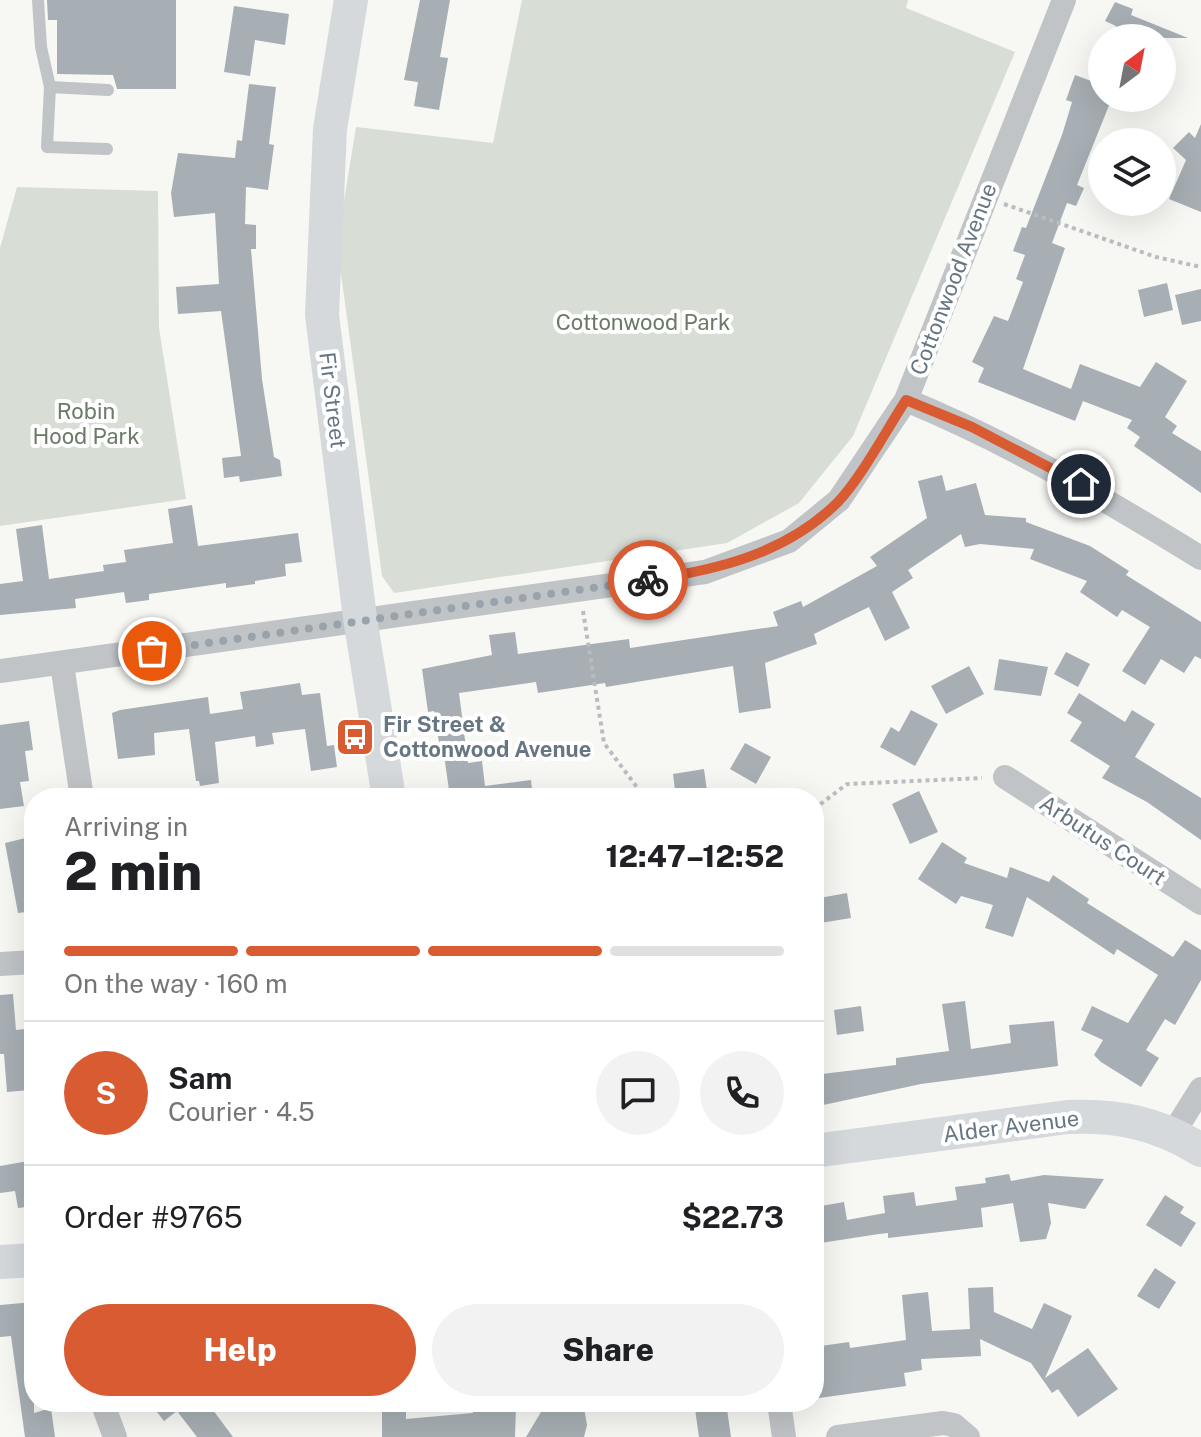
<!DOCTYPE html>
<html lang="en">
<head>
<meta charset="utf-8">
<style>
	:root { --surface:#fff; --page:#f2f2f2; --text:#202124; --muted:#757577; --line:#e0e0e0; --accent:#d85b32 }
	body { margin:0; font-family:"Public Sans",sans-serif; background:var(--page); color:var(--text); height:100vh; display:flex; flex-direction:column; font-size:30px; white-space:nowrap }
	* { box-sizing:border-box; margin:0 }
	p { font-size:26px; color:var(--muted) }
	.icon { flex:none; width:44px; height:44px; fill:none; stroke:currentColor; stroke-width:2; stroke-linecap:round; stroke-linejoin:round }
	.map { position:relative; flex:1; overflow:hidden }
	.panel { position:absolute; left:24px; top:788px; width:800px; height:624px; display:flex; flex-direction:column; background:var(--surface); border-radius:32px; box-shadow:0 8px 32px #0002 }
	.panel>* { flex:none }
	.needle { width:52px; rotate:32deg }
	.buttons { position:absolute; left:1088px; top:24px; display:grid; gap:16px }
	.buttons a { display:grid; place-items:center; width:88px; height:88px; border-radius:50%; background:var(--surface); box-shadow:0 8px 32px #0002; font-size:40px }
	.pin { position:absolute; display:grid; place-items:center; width:68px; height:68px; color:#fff; margin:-34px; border:4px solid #fff; border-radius:50%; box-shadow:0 2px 8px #0007 }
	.courier { position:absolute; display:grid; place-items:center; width:80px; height:80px; margin:-40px; border:6px solid #d85b32; border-radius:50%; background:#fff; color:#222; box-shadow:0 2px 10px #0007 }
	.headline em { font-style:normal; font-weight:800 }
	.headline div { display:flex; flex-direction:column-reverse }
	.headline { display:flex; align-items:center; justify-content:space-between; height:136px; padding:0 40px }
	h1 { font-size:52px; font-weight:800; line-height:60px }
	.bar { display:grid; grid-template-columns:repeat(4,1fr); gap:12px 8px; align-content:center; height:96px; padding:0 40px }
	.bar i { height:10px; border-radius:6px; background:var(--line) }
	.bar .active { background:var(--accent) }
	.bar p { grid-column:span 4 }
	.line { display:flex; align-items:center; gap:20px; padding:0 40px; border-top:2px solid var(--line) }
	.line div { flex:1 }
	.round { display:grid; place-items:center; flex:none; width:84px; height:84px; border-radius:42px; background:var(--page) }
	.action { display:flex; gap:16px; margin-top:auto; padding:16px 40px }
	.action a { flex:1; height:92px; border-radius:48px; background:var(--accent); color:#fff; font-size:32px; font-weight:800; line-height:92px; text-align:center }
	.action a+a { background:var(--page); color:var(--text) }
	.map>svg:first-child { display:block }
	.green { fill:#d8ddd5 }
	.building { fill:#a7afb4 }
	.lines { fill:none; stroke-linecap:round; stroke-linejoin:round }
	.path { stroke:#babdbf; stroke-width:4; stroke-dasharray:4 4; stroke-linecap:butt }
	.lane { stroke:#c0c4c7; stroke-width:12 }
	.street { stroke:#c0c4c7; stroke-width:24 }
	.secondary { stroke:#d5d9dc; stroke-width:34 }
	.done { stroke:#99a3ab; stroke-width:8; stroke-dasharray:0 14.4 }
	.route { stroke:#d85b32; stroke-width:10 }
	.labels { text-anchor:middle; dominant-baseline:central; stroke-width:8; stroke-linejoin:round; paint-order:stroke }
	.street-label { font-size:22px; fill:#677683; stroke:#fff }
	.park-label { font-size:22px; fill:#6a7a66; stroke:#fff }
	.poi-label { font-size:22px; font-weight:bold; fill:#677683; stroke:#fff; text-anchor:start }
</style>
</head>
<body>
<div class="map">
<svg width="1201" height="1437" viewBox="0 0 1201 1437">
	<rect width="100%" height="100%" fill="#f7f7f4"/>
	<path class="green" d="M522,0H908L906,8L1015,52L853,436L799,503L727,543L394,593L382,576L337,244L356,127L493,143Z
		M17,187L158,191L159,328L186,499L0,526V248Z"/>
	<path class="building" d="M47,0H176V89H117L113,75L57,74V20H48Z
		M420,0H450L440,57L448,58L439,110L414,106L418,82L404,80Z
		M1115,2L1133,9L1131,15L1188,38H1112L1116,26L1105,21Z
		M234,6L289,14L285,45L255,40L250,76L224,72Z
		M1075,75L1102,85V98H1112L1077,185L1084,188L1076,206L1067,203L1052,243L1065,248L1023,369L1071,389L1080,364L1140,387L1156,362L1187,381L1165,417L1177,426L1172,433L1201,451V493L1134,446L1140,437L1127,428L1132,420L1083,401L1075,421L978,382L984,368L972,362L994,316L1008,321L1023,282L1016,279L1025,255L1013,251L1022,227L1026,228L1062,135L1072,102L1066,100Z
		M249,84L276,87L269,144L274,145L268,190L246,187L245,224L256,225V249H251L262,379L274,457L280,460L282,476L240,482L239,476L224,478L222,458L241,456L221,311L178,314L176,287L219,284L215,213L174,217L171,193L178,153L235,158L237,140L242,141Z
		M1201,124V212L1169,199L1186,160L1173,148L1189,132L1195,138Z
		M1167,283L1173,310L1144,317L1138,290Z
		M1201,289V321L1182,325L1175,295Z
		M942,475L946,491L976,483L985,515L1026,518V522L1090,546L1129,571L1126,575L1201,622V659L1195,656L1184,673L1161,659L1145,685L1122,671L1150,627L1122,610L1117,617L1080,592L1087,581L1030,559L1034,549L980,544L965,547L961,534L908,570L913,578L892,592L910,628L885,641L869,607L814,634L817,644L765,663L771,708L739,713L733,666L606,687L605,683L538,693L536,682L459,693L468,763L482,761L485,786L531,780L533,798H455L454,789L449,790L443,748L440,749L434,711L428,712L422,669L492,655L489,635L515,632L518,654L629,639L630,648L778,626L773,612L801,601L803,607L877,566L870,557L927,518L918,481Z
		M192,505L198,546L298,533L302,562L285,564L286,576L255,581V584L226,588V583L149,594V600L126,603L124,592L75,599L76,608L0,615V584L23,581L16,529L42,525L49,579L104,571L103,565L126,562L124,550L173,543L168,509Z
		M1066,652L1090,664L1078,687L1054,674Z
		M999,659L1048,667L1041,696L994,690Z
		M969,666L984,694L946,714L931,686Z
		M300,683L302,695L320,693L327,746L334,745L337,767L311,771L305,729L272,733L274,744L256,747L255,736L215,742L219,783L200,786L199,781H196L189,729L154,733L155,755L118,759L112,713L120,710L208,697L210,714L243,709L240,692Z
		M1079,693L1125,722L1132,710L1155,724L1135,757L1201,798V840L1147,802L1102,778L1110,766L1070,741L1082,722L1067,713Z
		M911,710L938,724L915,766L880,747L891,727L899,732Z
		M29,721L33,750L25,751L29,781L20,782L24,806L0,809V725Z
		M745,743L771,757L756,784L730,769Z
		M704,769L708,798H676L673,774Z
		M919,791L938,832L910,844L892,804Z
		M34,836V911L18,913L5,843Z
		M942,842L967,858L964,863L1007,878L1010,867L1049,882L1053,875L1089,899L1087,903L1173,957L1185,940L1201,950V980L1175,1025L1165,1019L1146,1050L1159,1058L1141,1087L1101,1062L1094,1055L1103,1040L1081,1030L1092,1006L1128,1023L1158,975L1117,949L1114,955L1027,897L1013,937L985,928L993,905L961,896L956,904L918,879Z
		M847,893L851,918L814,924V899Z
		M13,994L16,1030L34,1028V1064L28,1065L30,1090L7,1092L4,1054H0V995Z
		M965,1001L971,1049L1011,1043L1009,1025L1054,1021L1058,1066L921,1084L814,1107V1075L896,1065V1058L949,1051L942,1004Z
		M861,1006L864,1031L837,1035L834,1010Z
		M34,1160V1206L18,1208L15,1191L0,1193V1166Z
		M1009,1174L1011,1181L1044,1175L1104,1179L1085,1209L1048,1203L1051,1223L1046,1239L1020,1242L1013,1203L981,1208L983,1227L888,1238V1233L879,1234L814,1244V1211L822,1210L821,1206L844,1202L847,1220L885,1213L883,1196L914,1192L916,1206L957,1200L955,1187L986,1183L985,1178Z
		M1165,1195L1184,1207L1180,1213L1196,1223L1181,1247L1146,1225Z
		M1155,1268L1176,1282L1159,1309L1137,1296Z
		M993,1287L994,1312L1032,1329L1044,1303L1072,1316L1045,1378L1088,1348L1118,1389L1078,1417L1058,1389L1052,1393L1031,1363L980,1339L981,1356L921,1359L922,1370L904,1373L906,1386L819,1398L814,1347L849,1342L850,1348L906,1340L902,1295L928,1292L932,1331L970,1329L968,1288Z
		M34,1302V1413L51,1408L55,1437H25L11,1336L0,1337V1305Z
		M149,1402H207L233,1437H197L177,1411L164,1421Z
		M382,1402H406V1419L473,1413V1404L516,1407L515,1437H382Z
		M547,1402H583L587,1425L584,1437H526Z
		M694,1402H726L731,1437H699Z"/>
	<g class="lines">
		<path class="path" d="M1004,204L1156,257L1201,267
			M583,611L604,743L645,798
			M814,809L847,784L982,778"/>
		<path class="lane" d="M38,0L41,47L50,87L47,147L107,149
			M50,87L108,90"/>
		<path class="street" d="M906,400C1010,443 1105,499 1201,558
			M62,664L82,798
			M0,671L705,572L789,541L839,500L906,400L1064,0
			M1005,777L1201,903
			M0,964L34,962
			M1174,1132L1201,1089
			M102,1402L115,1437
			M779,1402L784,1437
			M838,1437L943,1423L954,1425L968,1437"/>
		<path class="secondary" d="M351,0L330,129L322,315L360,618L389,798
			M814,1151L1068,1117C1118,1115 1158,1123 1201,1150
			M0,1262L34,1260"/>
	</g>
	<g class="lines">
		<path class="done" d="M152,651L648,580"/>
		<path class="route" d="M648,580C718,570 787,553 838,502C861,478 887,429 906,400L972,427L1081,484"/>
	</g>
	<defs>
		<g id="bus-square" transform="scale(2)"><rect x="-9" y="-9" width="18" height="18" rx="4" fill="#d85b32" stroke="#fff"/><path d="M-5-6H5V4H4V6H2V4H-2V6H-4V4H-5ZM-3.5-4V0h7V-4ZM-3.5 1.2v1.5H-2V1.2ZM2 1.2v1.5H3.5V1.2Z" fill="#fff"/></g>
	</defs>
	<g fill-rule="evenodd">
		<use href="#bus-square" x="355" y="737"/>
	</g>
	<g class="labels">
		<g class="street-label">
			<text transform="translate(953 279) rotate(-69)">Cottonwood Avenue</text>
			<text transform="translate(333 400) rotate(83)">Fir Street</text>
			<text transform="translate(1103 840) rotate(33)">Arbutus Court</text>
			<text transform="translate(1011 1126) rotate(-7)">Alder Avenue</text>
		</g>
		<g class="park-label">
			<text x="643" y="322">Cottonwood Park</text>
			<text x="86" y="411">Robin<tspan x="86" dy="25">Hood Park</tspan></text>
		</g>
		<g class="poi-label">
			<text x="383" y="724">Fir Street &amp;<tspan x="383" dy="25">Cottonwood Avenue</tspan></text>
		</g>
	</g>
</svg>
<div class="buttons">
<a><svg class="needle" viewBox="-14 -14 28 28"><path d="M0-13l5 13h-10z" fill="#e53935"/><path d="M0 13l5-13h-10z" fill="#757577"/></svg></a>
<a><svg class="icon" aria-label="layers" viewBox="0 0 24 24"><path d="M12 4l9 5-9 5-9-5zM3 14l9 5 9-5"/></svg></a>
</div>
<div class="pin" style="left:152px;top:651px;background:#ea580c"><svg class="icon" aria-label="bag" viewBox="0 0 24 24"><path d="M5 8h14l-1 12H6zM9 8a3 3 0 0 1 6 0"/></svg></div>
<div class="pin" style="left:1081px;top:484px;background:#1f2937"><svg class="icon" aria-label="home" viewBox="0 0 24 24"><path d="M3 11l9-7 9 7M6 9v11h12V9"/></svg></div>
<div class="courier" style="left:648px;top:580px"><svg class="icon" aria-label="bike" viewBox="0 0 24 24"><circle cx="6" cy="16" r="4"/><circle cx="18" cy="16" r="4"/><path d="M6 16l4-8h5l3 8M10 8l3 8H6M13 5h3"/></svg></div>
<section class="panel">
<div class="headline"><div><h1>2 min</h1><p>Arriving in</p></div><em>12:47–12:52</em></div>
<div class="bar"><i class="active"></i><i class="active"></i><i class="active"></i><i></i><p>On the way · 160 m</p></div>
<div class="line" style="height:144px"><b class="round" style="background:var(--accent);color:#fff">S</b><div><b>Sam</b><p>Courier · 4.5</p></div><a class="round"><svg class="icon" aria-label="chat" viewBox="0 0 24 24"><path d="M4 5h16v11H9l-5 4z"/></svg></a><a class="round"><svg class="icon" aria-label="phone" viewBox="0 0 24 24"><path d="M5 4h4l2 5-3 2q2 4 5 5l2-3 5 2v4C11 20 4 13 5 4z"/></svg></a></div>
<div class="line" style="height:104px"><div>Order #9765</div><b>$22.73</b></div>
<div class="action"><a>Help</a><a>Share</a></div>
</section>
</div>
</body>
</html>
